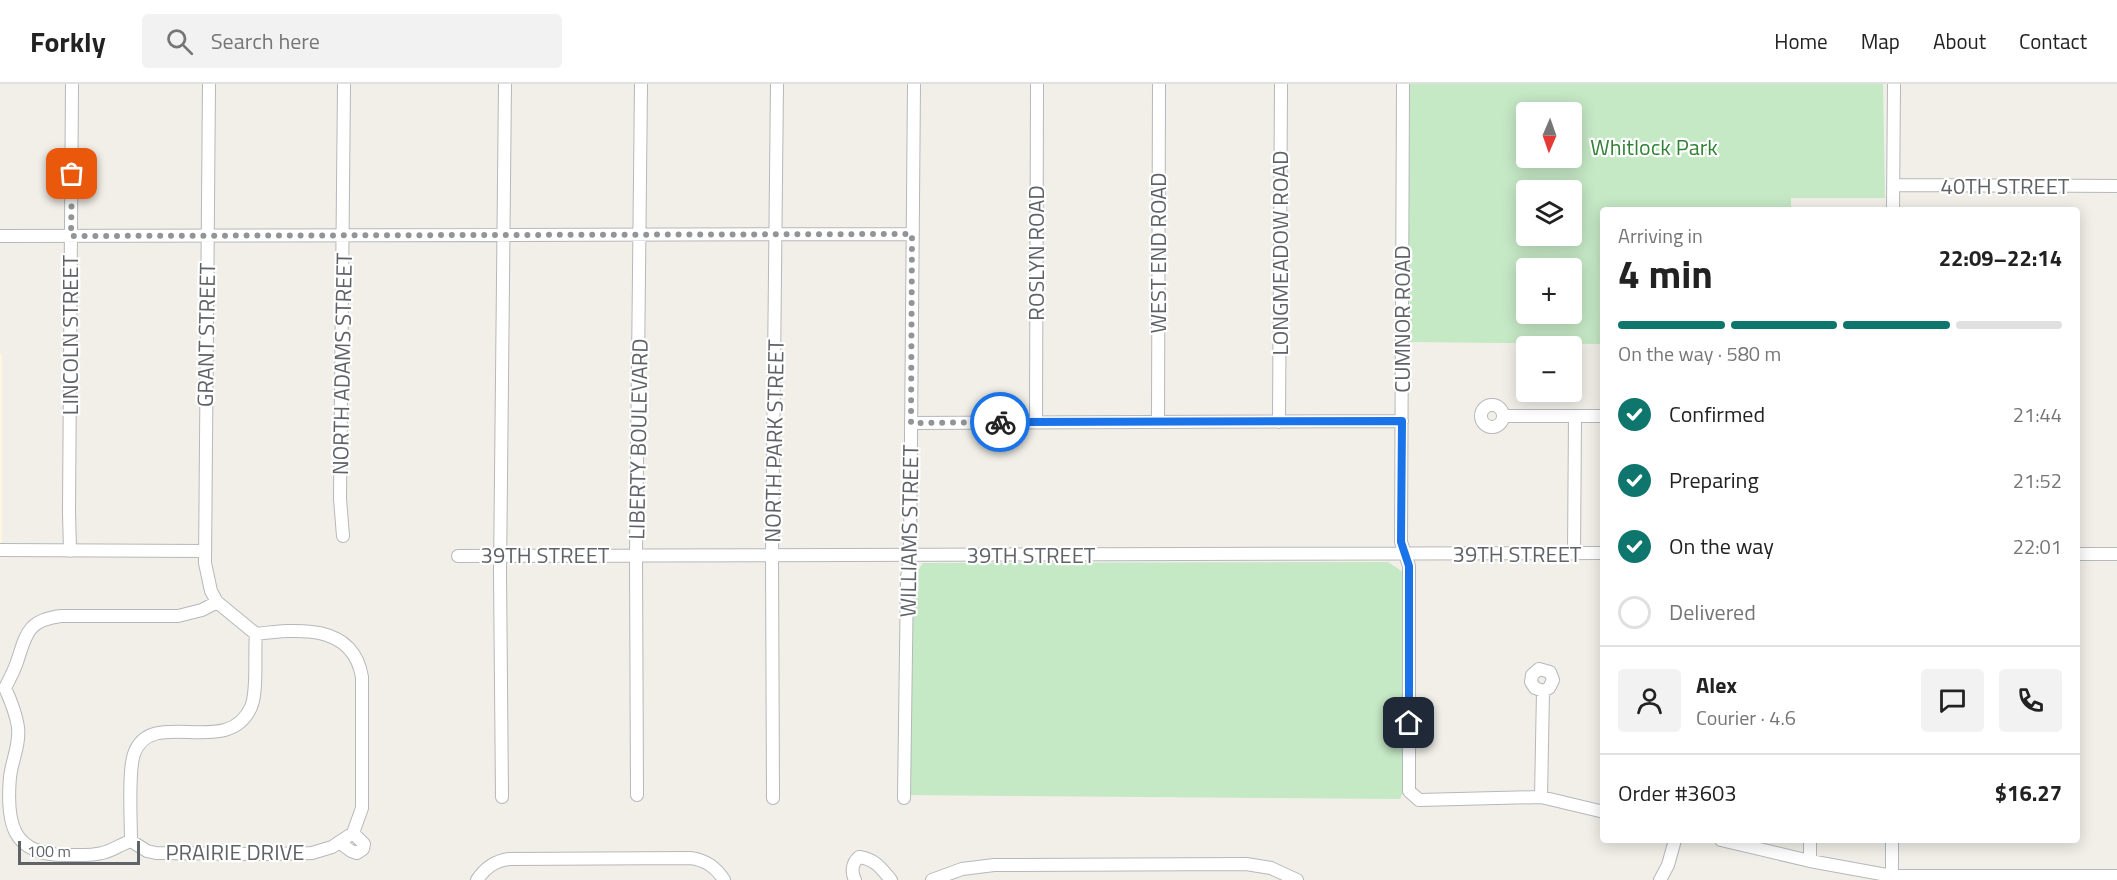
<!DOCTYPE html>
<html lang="en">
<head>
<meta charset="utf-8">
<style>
	:root { --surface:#fff; --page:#f2f2f2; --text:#222; --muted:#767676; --line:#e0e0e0; --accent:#0f766e }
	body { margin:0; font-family:"Titillium Web",sans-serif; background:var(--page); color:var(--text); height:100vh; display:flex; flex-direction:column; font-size:22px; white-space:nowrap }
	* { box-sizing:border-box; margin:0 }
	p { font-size:20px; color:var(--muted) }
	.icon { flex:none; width:33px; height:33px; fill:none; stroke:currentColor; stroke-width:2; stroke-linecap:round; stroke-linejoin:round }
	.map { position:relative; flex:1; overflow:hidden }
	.side { position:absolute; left:1600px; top:123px; width:480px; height:636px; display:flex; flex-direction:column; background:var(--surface); border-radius:6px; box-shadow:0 3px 15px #0003 }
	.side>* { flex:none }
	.needle { width:39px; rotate:182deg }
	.fabs { position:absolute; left:1516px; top:18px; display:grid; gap:12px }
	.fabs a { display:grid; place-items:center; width:66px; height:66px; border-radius:6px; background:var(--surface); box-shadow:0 3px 15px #0003; font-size:30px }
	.scale { position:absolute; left:18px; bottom:15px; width:122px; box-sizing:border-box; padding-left:6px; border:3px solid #5f6368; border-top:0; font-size:16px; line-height:21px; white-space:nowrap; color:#5f6368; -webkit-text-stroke:4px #fff; paint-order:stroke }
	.pin { position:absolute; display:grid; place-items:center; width:51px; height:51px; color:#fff; margin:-26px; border-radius:12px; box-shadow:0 3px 9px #0006 }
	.courier { position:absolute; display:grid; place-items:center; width:60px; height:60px; margin:-30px; border:4px solid #1a73e8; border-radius:50%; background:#fff; color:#222; box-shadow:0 2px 8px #0007 }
	.summary em { font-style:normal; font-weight:700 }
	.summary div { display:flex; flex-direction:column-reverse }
	.summary { display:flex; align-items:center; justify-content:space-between; height:102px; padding:0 18px }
	h1 { font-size:39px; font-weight:700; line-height:45px }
	.bar { display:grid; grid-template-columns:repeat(4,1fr); gap:9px 6px; align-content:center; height:72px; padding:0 18px }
	.bar i { height:8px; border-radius:4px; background:var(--line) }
	.bar .current { background:var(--accent) }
	.bar p { grid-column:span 4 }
	.line { display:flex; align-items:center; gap:15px; padding:0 18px; border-top:2px solid var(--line) }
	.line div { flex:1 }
	.round { display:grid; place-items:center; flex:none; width:63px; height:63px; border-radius:6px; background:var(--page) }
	ol { padding:0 18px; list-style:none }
	li { display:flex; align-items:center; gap:18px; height:66px }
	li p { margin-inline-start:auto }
	li .icon { padding:6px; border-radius:50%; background:var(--accent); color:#fff; stroke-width:4 }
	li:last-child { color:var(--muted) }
	li i { width:33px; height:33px; border:3px solid var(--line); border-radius:50% }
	header { display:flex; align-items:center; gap:36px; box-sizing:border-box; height:84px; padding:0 30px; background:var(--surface); border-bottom:2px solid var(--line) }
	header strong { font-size:28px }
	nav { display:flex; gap:33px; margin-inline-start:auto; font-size:21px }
	.search { width:420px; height:54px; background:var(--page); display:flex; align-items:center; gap:15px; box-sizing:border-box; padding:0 21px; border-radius:6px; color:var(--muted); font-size:22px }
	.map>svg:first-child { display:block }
	.commercial { fill:#fef7e0 }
	.green { fill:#c5e8c5; fill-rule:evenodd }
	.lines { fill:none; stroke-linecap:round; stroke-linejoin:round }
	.minor-casing { stroke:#b5b8bc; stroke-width:14 }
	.minor { stroke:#fff; stroke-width:12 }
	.done { stroke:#929495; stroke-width:6; stroke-dasharray:0 10.8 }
	.route { stroke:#1a73e8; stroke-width:8 }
	.labels { text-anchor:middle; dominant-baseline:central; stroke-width:4.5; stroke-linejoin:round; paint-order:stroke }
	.park-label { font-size:22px; fill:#348238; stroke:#fff }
	.street-label { font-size:22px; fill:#5f6368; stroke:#fff }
</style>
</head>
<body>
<header>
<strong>Forkly</strong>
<div class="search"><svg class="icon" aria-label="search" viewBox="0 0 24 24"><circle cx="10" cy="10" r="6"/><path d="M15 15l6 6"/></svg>Search here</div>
<nav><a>Home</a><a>Map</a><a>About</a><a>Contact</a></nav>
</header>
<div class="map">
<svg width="2117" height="796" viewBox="0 0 2117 796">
	<rect width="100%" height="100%" fill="#f1efe8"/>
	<path class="commercial" d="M0,271H2V462H0Z"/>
	<path class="green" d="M1409,0H1883L1885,114H1791V126H1604L1603,260L1408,258ZM1527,28H1572V74H1527ZM1527,106H1572V152H1527ZM1527,184H1572V230H1527Z
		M1388,478L1403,488L1404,706L1400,715L908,711L909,499L923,479Z"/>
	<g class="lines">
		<g class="minor-casing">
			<path id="minor" d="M1403,0L1401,458L1409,482V707L1419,716L1541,713L1604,728
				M1893,101L2117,102
				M1893,126L1894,0
				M0,152L912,150
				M1481 332a11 11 0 1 1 22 0a11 11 0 1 1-22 0Z
				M1503,332H1604
				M1036,338L1037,0
				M1158,338L1159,0
				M1279,338L1281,0
				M911,339L1402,337
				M343,452L340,415L344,0
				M0,466L205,467
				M70,467L69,428L72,0
				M1574,470L1575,332
				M2078,470H2117
				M458,472L1604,469
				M5,604C11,617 16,630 18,643C20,661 12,676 10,693C6,739 12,771 65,771C77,771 91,772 102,769C112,767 121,760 131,757L147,767L156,769L268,770L312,769L332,763L353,749L362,724V593C353,539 297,545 256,550L217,518L211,507L205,479L209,0
				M5,604C9,596 14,587 17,578C26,551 27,536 61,532H178L202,526L217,518
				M637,711L636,471L641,0
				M502,713L500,490L505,0
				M1541,713L1543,607L1549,604L1553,596L1550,588L1539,585L1532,591L1531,598L1535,604L1543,607
				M773,714L772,472L777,0
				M904,714L907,494L910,471L914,0
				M1721,756L1810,777L1892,792H2117
				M1892,756V796
				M131,757C131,737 128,687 134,670C151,621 228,676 251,623C258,608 254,569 256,550
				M339,758L351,767L357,769L363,765L364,760L353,749
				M1810,777V756
				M477,796C485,784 494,777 509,775L690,774C706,776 716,783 724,796
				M855,796C851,788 852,779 859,773C875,775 881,784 891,796
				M932,796L962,785L994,781L1246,780L1271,784L1297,796
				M1660,796L1668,781L1675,756"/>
		</g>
		<use href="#minor" class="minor"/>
	</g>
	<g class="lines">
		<path class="done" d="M72,90L71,152L912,150L911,339L1000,338"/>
		<path class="route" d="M1000,338L1402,337L1401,458L1409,482V639"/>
	</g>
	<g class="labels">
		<g class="park-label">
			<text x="1654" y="63">Whitlock Park</text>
		</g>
		<g class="street-label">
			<text x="2005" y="102">40TH STREET</text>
			<text transform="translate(1036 169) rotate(-90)">ROSLYN ROAD</text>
			<text transform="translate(1158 169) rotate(-90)">WEST END ROAD</text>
			<text transform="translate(1280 169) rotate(-90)">LONGMEADOW ROAD</text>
			<text transform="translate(1402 235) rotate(-90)">CUMNOR ROAD</text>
			<text transform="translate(70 251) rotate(-90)">LINCOLN STREET</text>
			<text transform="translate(206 251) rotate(-89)">GRANT STREET</text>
			<text transform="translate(342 280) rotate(-89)">NORTH ADAMS STREET</text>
			<text transform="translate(638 355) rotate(-89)">LIBERTY BOULEVARD</text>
			<text transform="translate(774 357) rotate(-89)">NORTH PARK STREET</text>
			<text transform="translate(909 447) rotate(-89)">WILLIAMS STREET</text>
			<text x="1517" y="470">39TH STREET</text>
			<text x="545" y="471">39TH STREET</text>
			<text x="1031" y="471">39TH STREET</text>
			<text x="235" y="768">PRAIRIE DRIVE</text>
		</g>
	</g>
</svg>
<div class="fabs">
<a><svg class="needle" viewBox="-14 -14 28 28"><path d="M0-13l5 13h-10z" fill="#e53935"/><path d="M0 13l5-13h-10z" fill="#767676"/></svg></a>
<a><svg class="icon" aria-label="layers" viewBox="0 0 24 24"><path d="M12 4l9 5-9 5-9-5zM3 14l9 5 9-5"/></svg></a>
<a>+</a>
<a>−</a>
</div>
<div class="scale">100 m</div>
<div class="pin" style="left:72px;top:90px;background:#ea580c"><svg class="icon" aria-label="bag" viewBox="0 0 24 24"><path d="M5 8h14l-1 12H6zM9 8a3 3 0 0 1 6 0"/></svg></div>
<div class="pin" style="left:1409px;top:639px;background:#1f2937"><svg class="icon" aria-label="home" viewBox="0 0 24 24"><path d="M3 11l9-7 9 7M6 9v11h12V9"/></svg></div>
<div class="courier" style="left:1000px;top:338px"><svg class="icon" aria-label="bike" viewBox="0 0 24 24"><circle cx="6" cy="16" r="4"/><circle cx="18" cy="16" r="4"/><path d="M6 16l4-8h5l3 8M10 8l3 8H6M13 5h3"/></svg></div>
<section class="side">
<div class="summary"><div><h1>4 min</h1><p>Arriving in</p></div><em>22:09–22:14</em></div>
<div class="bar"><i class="current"></i><i class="current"></i><i class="current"></i><i></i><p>On the way · 580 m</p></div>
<ol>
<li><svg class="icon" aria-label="check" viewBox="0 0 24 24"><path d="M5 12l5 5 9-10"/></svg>Confirmed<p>21:44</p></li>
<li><svg class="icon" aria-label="check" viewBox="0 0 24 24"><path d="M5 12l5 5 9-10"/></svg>Preparing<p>21:52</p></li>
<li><svg class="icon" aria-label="check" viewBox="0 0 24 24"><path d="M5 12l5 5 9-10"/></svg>On the way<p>22:01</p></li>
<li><i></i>Delivered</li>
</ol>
<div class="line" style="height:108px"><a class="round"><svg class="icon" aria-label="person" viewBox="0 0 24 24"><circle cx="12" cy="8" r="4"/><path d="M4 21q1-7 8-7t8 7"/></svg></a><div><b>Alex</b><p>Courier · 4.6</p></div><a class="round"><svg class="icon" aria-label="chat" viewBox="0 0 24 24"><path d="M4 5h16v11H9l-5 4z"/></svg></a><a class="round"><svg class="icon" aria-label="phone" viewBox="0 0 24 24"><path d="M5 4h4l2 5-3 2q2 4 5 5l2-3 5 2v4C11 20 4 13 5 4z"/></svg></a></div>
<div class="line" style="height:78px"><div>Order #3603</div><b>$16.27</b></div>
</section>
</div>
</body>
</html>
